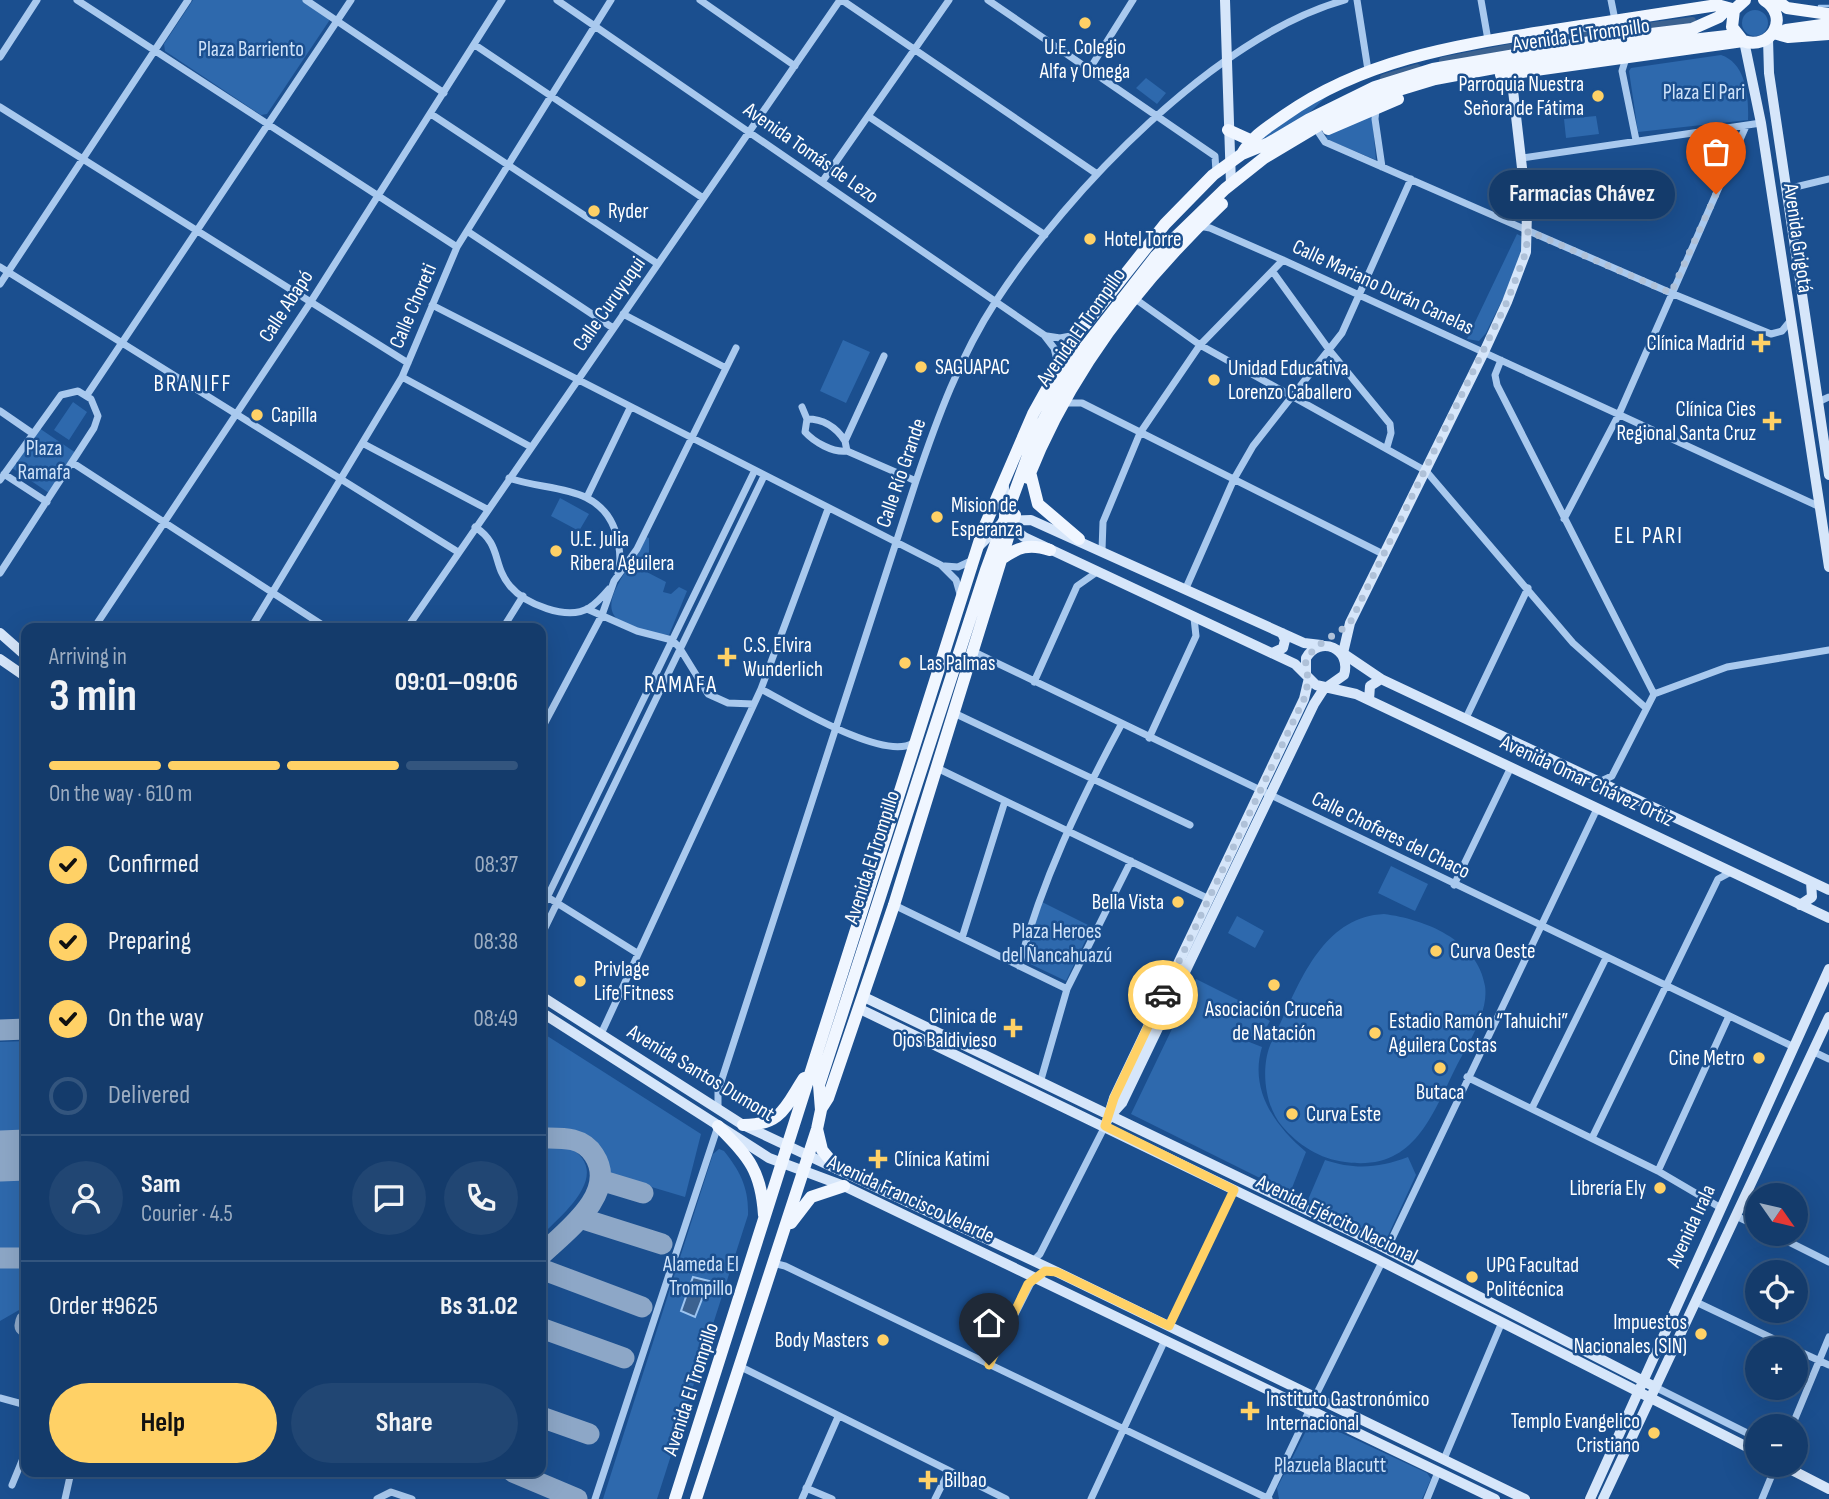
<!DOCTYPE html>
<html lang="en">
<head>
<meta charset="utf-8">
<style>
	:root { --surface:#143b6b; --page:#214673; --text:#f1f3f6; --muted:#9dadc1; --line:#33557e; --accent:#ffd166 }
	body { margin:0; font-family:"Sofia Sans Condensed",sans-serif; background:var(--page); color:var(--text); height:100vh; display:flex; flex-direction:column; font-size:26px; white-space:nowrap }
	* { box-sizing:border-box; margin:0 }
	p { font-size:23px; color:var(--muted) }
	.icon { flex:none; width:38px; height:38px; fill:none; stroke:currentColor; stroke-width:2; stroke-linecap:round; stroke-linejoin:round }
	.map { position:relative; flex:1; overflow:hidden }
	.sheet { position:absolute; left:21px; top:623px; width:525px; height:854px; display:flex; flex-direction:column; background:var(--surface); border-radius:14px; box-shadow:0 7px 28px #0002,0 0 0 2px var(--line) }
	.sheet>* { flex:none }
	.needle { width:46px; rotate:124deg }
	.buttons { position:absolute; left:1745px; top:1183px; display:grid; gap:14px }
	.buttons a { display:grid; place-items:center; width:63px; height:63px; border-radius:50%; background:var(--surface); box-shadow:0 7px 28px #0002,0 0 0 2px var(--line); font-size:35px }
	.pin { position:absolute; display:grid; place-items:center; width:60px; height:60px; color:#fff; margin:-72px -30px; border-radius:50% 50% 50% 0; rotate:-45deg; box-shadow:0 0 7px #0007 }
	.pin .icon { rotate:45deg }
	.courier { position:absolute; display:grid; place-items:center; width:70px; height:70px; margin:-35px; border:5px solid #ffd166; border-radius:50%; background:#fff; color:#222; box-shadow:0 2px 9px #0007 }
	.bubble { position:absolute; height:49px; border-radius:24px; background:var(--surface); box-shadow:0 7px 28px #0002,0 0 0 2px var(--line); font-size:23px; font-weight:700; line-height:49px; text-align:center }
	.head em { font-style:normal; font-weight:700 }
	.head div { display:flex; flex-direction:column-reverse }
	.head { display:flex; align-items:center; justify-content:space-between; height:119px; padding:0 28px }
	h1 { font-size:46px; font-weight:700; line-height:52px }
	.bar { display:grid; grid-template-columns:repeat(4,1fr); gap:10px 7px; align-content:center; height:84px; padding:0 28px }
	.bar i { height:9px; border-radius:5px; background:var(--line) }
	.bar .active { background:var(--accent) }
	.bar p { grid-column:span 4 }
	.line { display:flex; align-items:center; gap:18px; padding:0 28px; border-top:2px solid var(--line) }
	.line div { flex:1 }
	.round { display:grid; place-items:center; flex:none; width:74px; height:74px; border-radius:37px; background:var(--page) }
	ol { padding:0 28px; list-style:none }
	li { display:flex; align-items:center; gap:21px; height:77px }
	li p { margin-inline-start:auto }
	li .icon { padding:7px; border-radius:50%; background:var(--accent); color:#111; stroke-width:4 }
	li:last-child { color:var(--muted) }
	li i { width:38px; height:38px; border:4px solid var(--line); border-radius:50% }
	.button { display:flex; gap:14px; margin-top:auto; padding:14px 28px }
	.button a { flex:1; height:80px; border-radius:42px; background:var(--accent); color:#111; font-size:28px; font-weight:700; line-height:80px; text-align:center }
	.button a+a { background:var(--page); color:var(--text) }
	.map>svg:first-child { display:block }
	.green { fill:#2e69ad }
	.water { fill:#3c6290; stroke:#9cc4f0; stroke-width:2 }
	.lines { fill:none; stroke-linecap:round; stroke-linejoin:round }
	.stream { stroke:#9cc4f0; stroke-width:2.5 }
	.canal { stroke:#3c6290; stroke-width:8 }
	.taxiway { stroke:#8da7c7; stroke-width:21 }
	.runway { stroke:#8da7c7; stroke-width:51 }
	.street { stroke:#a9c9ee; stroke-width:7 }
	.secondary { stroke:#d6e6fa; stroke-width:10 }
	.primary { stroke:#f0f6ff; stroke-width:12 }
	.done { stroke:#afc1d8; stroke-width:7; stroke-dasharray:0 12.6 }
	.route { stroke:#ffd166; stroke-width:9 }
	.poi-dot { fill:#ffd166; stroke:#1b4f8f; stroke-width:2.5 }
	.labels { text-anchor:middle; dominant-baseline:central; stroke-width:5; stroke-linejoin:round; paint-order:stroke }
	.street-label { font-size:21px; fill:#fff; stroke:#1b4f8f }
	.poi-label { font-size:21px; fill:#fff; stroke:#1b4f8f; text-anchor:start }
	.park-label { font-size:21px; fill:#cfe3fa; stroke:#1b4f8f }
	.neighbourhood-label { font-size:23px; letter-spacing:2px; fill:#fff; stroke:#1b4f8f }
</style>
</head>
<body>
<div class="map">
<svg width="1829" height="1499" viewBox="0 0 1829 1499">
	<rect width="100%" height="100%" fill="#1b4f8f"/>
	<path class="green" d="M193,0H305L328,15L329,21L267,114L261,115L165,51L164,44Z
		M1742 23a13 13 0 1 1 26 0a13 13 0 1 1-26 0Z
		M1721,55C1746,63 1749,97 1748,120L1638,132L1629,71L1631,68Z
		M1146,78L1166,93L1157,104L1136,88Z
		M1328,95L1308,114L1256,147L1254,143L1299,110Z
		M1372,115L1376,160L1326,139L1327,134Z
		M1596,116L1599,134L1566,138L1564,119Z
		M1517,234L1523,237C1520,271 1500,303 1486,333L1479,341L1467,339Z
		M843,340L870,352L846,403L820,391Z
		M73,402L87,412L69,440L54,430Z
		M39,428L76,453L49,493L12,468Z
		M560,498L589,514L579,531L551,516Z
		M646,537L649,538V552L641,569L666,582L663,592L671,594L679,587L687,591L669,635C573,625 620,587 646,537Z
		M1391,866L1428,884L1415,911L1378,893Z
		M1042,902L1092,927L1066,981L1024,961Z
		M1384,914C1424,919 1478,940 1485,986C1489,1012 1468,1044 1457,1065C1431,1117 1414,1172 1345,1162C1320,1159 1298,1145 1282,1126C1264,1105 1260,1065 1272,1041C1297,990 1319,917 1384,914Z
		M1237,916L1264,931L1255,948L1228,933Z
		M1196,979L1254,1008L1252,1011L1270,1021L1259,1041L1243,1032L1239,1038L1262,1047C1249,1090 1275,1126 1306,1152L1290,1193L1131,1114Z
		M541,1032L701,1134L685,1197L618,1177L610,1178C608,1137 576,1128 541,1128Z
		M26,1041V1135L0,1136V1042Z
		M567,1146C615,1172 564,1213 541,1236V1147Z
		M719,1149L724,1151C740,1171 749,1188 748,1215L657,1499H603L713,1154Z
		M1408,1157L1416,1175L1386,1240L1307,1202L1325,1160C1355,1170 1379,1168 1408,1157Z
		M0,1176H26V1252L0,1253Z
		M26,1267V1306L0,1321V1268Z
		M1318,1422L1427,1473L1431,1479L1422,1499H1279L1277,1488L1307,1429L1312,1423Z"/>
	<path class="water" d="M693,1277L709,1281L695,1317L681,1311Z"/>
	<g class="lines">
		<path class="stream" d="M1819,6H1829"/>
		<path class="canal" d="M1443,61L1550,40L1692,21
			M1384,78L1417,68"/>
		<path class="taxiway" d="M0,1030L26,1029
			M541,1138C561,1138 582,1136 594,1155C619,1193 565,1232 541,1255
			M600,1180L643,1193
			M580,1218L662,1244
			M0,1258H26
			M541,1269L642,1307
			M25,1326L26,1321
			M541,1328L624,1358
			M541,1417L589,1434
			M513,1472L577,1499"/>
		<path class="runway" d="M0,1156L26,1155"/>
		<path class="street" d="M77,0L457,247
			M306,0L444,93
			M557,0L1044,335L1054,348L1058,364
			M700,0L795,66
			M842,0L1097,174
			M988,0L1215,156L1216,172
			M1357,0L1368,70
			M1481,0L1488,40
			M1611,0L1615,20
			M475,45L703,198
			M0,57L37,0
			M1626,58L1622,71L1636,140
			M1089,70L1133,0
			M0,107L408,363
			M1376,109L1375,119L1382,167
			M431,114L658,264
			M868,116L1045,235
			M1319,133L1325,142L1671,293L1771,334L1782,331L1791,320
			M1522,158L1761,123
			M822,182L949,0
			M1787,189L1829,179
			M1199,226L1210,228L1283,260L1820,507
			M467,231L613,328
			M0,267L458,552
			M1273,272L1330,351L1390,424L1391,433L1387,447
			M0,284L188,0
			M1134,298L1200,345L1426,471L1573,643L1646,708
			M432,305L941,565L956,580L960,594
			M623,314L726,368
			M1047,336L1060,338L1076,335
			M884,356L845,441L847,451L916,481
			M1501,360L1495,375L1497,385L1654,694
			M402,377L531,447
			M87,395L351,0
			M1818,402L1829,397
			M1065,403H1082L1385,555
			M802,407L807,419C823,419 836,427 845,441
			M0,411L32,433
			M807,419L805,432C814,442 833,453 847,451
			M364,444L487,509
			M73,463L327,628
			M4,474L47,502
			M509,478C547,492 598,483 615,530C619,543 622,559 618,573
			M0,480L61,395L78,391L91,399L98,416L94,428L0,573
			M587,497L630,408
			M1564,519L1619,414L1746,126
			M475,527C502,544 492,565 510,586C525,604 567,621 589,608C597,603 603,596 609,589
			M1102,550L1103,522L1140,433L1200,345L1283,260
			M945,566L958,567L973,560
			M1186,588L1234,479L1253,446L1342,333L1411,179
			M587,609L637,631L672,640L679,647L708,694L728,703L753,704
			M94,628L310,303L502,0
			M251,628L402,377L457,247L611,0
			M407,628L840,0
			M503,628L523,596
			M974,652L1794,1047
			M1034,682L1077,586L1097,572
			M761,689C790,704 884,762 913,743
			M954,713L1190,825
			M1466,718L1528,588
			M541,730L602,615L614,581L637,549L736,348
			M1149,738L1196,636L1194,618
			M937,768L1209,899
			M1599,782L1612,776L1654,694L1727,667L1829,650
			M1454,885L1511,767
			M541,893L637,953
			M894,905L1067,989
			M541,910L754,472
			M541,936L764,476
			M962,938L1005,801
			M1019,966C1042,880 1079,803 1121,725
			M601,1034L761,689L828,509
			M1814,1052L1829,1059
			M1467,1077L1658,1171L1721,1208
			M1040,1083L1067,989L1131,861
			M1532,1108L1606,958
			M718,1109V1091L916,481C937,419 960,356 996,301C1068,191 1216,36 1345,0
			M1592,1138L1718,879L1731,872
			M1658,1171L1729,1016
			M1736,1216L1757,1226
			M1773,1234L1829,1262
			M1387,1249L1595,813L1600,809
			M1033,1261L1040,1254L1105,1126
			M773,1263L785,1266L1269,1499
			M1696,1302L1795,1349
			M1169,1326L1234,1190
			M1796,1350L1829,1365
			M989,1365L1033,1279
			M739,1366L1006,1499
			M1655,1387L1757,1438
			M1315,1397L1382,1262
			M0,1398L26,1405
			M1792,1426L1829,1337
			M1444,1459L1502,1322
			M12,1485L26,1451
			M806,1488L832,1499
			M65,1499L71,1472
			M377,1499L391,1492L412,1499
			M595,1499L718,1126
			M802,1499L838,1417
			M935,1499L949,1471
			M1091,1499L1164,1342
			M1267,1499L1309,1411
			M1427,1499L1438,1472
			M1762,1499L1776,1465"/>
		<path class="secondary" d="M1225,0L1231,184
			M1768,39L1769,73L1829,475
			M1744,41L1761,123L1829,567
			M1004,487V521L1024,537L1295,664L1316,685L1356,694L1829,918
			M980,545L1004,521L1031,520L1304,643L1321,645
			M0,633L26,656
			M1272,653L1283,648L1285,640L1282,633
			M1343,653L1350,623L1484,352L1507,302L1526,252L1527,211L1511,73
			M1344,654L1381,679L1829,890
			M0,659L26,677
			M1306,674V658C1320,634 1352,649 1344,675L1327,687
			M1369,700L1370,686L1381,679
			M1800,905L1812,897L1811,882
			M541,996L743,1125L1057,1272L1525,1499
			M864,997L1371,1241L1655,1387
			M860,1009L1375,1258L1757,1452
			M541,1012L769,1158L844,1186L1495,1499
			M1112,1114L1122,1103L1314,704L1325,687
			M1107,1121L1114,1098L1304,699L1309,678
			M1782,1465L1829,1489
			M1590,1499L1829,969
			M1603,1499L1829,1017"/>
		<path class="primary" d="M1745,0L1734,10L1732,27L1743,41C1771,51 1791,17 1764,0
			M1776,0L1787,8L1829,14
			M1786,30L1829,24
			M1774,33L1788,37L1829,34
			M1501,75L1743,41
			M1328,129L1398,99
			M1228,130L1250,140
			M1242,154C1252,136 1268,127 1285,115C1362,61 1451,46 1542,32C1600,23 1658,14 1717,5L1732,9
			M1030,472L1038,504L1079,539
			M1028,478C1070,371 1139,282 1222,204
			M1000,560C1018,547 1029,543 1050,550
			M821,1109L828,1098L894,905L1015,515
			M743,1125C782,1125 785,1107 804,1078
			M718,1126C748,1157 761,1169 764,1215
			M817,1129L822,1150L837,1168
			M791,1223L811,1197L844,1186
			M675,1499L983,530L1033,414L1077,335L1165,224L1213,175L1242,154L1269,143L1308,120L1375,87L1433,69L1602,40L1692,29L1719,17L1728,8
			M696,1499L817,1129L821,1110L819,1085L986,570L1036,434L1078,356L1156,256L1225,189L1264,158L1341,112L1379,96L1435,79L1505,66L1603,50L1736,35"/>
	</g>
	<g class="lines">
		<path class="done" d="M1163,995L1304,699L1309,678C1293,652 1334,638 1350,623L1507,302L1526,252L1528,231L1671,293L1716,194"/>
		<path class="route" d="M989,1365L1028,1284L1045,1271L1057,1272L1169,1326L1234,1190L1105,1126L1114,1098L1163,995"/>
	</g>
	<g class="poi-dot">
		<circle cx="1085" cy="23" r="7"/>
		<circle cx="1598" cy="96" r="7"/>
		<circle cx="594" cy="211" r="7"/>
		<circle cx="1090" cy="239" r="7"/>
		<path d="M1757.5 332.5h7v7h7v7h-7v7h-7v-7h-7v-7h7z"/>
		<circle cx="921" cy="367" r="7"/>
		<circle cx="1214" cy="380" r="7"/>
		<circle cx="257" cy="415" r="7"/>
		<path d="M1768.5 410.5h7v7h7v7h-7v7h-7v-7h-7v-7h7z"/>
		<circle cx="937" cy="517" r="7"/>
		<circle cx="556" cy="551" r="7"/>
		<path d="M723.5 646.5h7v7h7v7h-7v7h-7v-7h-7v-7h7z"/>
		<circle cx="905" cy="663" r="7"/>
		<circle cx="1178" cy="902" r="7"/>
		<circle cx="1436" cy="951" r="7"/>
		<circle cx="580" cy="981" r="7"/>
		<circle cx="1274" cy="985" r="7"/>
		<path d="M1009.5 1017.5h7v7h7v7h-7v7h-7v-7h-7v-7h7z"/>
		<circle cx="1375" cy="1033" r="7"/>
		<circle cx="1759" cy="1058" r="7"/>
		<circle cx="1440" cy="1068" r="7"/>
		<circle cx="1292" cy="1114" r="7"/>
		<path d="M874.5 1148.5h7v7h7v7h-7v7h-7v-7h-7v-7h7z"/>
		<circle cx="1660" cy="1188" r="7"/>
		<circle cx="1472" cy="1277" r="7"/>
		<circle cx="1701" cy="1334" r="7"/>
		<circle cx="883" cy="1340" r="7"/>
		<path d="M1246.5 1400.5h7v7h7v7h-7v7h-7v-7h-7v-7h7z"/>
		<circle cx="1654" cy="1433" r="7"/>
		<path d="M924.5 1469.5h7v7h7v7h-7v7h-7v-7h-7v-7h7z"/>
	</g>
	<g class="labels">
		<g class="street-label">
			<text transform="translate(1581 35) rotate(-8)">Avenida El Trompillo</text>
			<text transform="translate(811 153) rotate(35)">Avenida Tomás de Lezo</text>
			<text transform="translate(1798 238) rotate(82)">Avenida Grigotá</text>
			<text transform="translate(1383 287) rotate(25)">Calle Mariano Durán Canelas</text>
			<text transform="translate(609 304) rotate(-55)">Calle Curuyuqui</text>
			<text transform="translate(286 306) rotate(-57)">Calle Abapó</text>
			<text transform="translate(413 306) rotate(-67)">Calle Choreti</text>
			<text transform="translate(1081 327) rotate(-55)">Avenida El Trompillo</text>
			<text transform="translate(901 473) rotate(-71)">Calle Río Grande</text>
			<text transform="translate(1587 781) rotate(25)">Avenida Omar Chávez Ortiz</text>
			<text transform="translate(1391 835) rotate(26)">Calle Choferes del Chaco</text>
			<text transform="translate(872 857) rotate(-72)">Avenida El Trompillo</text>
			<text transform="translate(701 1073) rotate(31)">Avenida Santos Dumont</text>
			<text transform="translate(911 1199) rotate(25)">Avenida Francisco Velarde</text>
			<text transform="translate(1337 1219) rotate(26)">Avenida Ejército Nacional</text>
			<text transform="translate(1691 1226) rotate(-65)">Avenida Irala</text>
			<text transform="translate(691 1389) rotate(-72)">Avenida El Trompillo</text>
		</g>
		<g class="poi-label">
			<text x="1085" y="47" text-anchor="middle">U.E. Colegio<tspan x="1085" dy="24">Alfa y Omega</tspan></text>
			<text x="1584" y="84" text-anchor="end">Parroquia Nuestra<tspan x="1584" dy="24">Señora de Fátima</tspan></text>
			<text x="608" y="211">Ryder</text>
			<text x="1104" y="239">Hotel Torre</text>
			<text x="1745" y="343" text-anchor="end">Clínica Madrid</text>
			<text x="935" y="367">SAGUAPAC</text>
			<text x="1228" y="368">Unidad Educativa<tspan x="1228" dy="24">Lorenzo Caballero</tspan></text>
			<text x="1756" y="409" text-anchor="end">Clínica Cies<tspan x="1756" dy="24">Regional Santa Cruz</tspan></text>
			<text x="271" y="415">Capilla</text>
			<text x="951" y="505">Mision de<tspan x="951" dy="24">Esperanza</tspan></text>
			<text x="570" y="539">U.E. Julia<tspan x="570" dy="24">Ribera Aguilera</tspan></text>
			<text x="743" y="645">C.S. Elvira<tspan x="743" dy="24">Wunderlich</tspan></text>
			<text x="919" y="663">Las Palmas</text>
			<text x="1164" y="902" text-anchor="end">Bella Vista</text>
			<text x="1450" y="951">Curva Oeste</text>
			<text x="594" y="969">Privlage<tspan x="594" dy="24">Life Fitness</tspan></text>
			<text x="1274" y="1009" text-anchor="middle">Asociación Cruceña<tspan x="1274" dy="24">de Natación</tspan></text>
			<text x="997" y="1016" text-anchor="end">Clinica de<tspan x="997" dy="24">Ojos Baldivieso</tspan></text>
			<text x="1389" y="1021">Estadio Ramón “Tahuichi”<tspan x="1389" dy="24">Aguilera Costas</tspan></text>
			<text x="1745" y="1058" text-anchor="end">Cine Metro</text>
			<text x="1440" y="1092" text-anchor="middle">Butaca</text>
			<text x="1306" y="1114">Curva Este</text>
			<text x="894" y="1159">Clínica Katimi</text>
			<text x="1646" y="1188" text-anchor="end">Librería Ely</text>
			<text x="1486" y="1265">UPG Facultad<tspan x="1486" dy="24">Politécnica</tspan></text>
			<text x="1687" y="1322" text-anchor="end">Impuestos<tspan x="1687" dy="24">Nacionales (SIN)</tspan></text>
			<text x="869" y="1340" text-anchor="end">Body Masters</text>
			<text x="1266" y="1399">Instituto Gastronómico<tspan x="1266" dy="24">Internacional</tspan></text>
			<text x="1640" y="1421" text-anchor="end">Templo Evangelico<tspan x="1640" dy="24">Cristiano</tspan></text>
			<text x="944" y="1480">Bilbao</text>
		</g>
		<g class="park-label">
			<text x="251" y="49">Plaza Barriento</text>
			<text x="1704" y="92">Plaza El Pari</text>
			<text x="44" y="448">Plaza<tspan x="44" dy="24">Ramafa</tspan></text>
			<text x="1057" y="931">Plaza Heroes<tspan x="1057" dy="24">del Ñancahuazú</tspan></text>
			<text x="701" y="1264">Alameda El<tspan x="701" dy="24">Trompillo</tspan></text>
			<text x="1330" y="1465">Plazuela Blacutt</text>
		</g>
		<g class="neighbourhood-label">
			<text x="193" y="384">BRANIFF</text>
			<text x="1649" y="536">EL PARI</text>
			<text x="681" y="685">RAMAFA</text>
		</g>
	</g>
</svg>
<div class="buttons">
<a><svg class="needle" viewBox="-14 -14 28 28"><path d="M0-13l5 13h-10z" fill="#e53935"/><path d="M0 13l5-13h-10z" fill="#9dadc1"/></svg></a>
<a><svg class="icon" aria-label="locate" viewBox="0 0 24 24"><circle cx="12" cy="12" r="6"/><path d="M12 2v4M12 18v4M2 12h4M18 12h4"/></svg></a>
<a>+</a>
<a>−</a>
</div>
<div class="pin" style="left:1716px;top:194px;background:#ea580c"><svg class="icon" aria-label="bag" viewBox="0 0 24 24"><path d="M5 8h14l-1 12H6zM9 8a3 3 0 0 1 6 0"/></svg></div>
<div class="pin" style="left:989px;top:1365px;background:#1f2937"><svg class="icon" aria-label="home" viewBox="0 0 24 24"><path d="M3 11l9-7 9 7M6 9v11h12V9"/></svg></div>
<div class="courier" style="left:1163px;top:995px"><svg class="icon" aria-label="car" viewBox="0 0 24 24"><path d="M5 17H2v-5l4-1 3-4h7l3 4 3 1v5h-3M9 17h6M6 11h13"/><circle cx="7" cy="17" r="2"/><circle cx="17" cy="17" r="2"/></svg></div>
<div class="bubble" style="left:1489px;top:170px;width:186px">Farmacias Chávez</div>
<section class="sheet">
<div class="head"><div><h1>3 min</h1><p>Arriving in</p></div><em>09:01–09:06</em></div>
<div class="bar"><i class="active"></i><i class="active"></i><i class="active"></i><i></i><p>On the way · 610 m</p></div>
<ol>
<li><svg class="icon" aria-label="check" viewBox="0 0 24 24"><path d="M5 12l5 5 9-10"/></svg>Confirmed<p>08:37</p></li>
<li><svg class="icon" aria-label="check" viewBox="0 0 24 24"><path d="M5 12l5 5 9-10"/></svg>Preparing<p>08:38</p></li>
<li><svg class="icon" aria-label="check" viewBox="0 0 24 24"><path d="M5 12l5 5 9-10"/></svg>On the way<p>08:49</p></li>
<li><i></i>Delivered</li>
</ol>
<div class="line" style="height:126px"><a class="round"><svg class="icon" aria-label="person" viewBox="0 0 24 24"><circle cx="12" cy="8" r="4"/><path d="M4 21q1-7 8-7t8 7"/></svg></a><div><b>Sam</b><p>Courier · 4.5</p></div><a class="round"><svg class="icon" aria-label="chat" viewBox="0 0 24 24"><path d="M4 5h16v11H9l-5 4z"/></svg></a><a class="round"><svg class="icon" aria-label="phone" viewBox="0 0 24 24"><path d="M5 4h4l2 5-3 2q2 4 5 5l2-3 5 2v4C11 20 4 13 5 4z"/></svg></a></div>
<div class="line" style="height:91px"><div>Order #9625</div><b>Bs 31.02</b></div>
<div class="button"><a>Help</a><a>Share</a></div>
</section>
</div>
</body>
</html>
